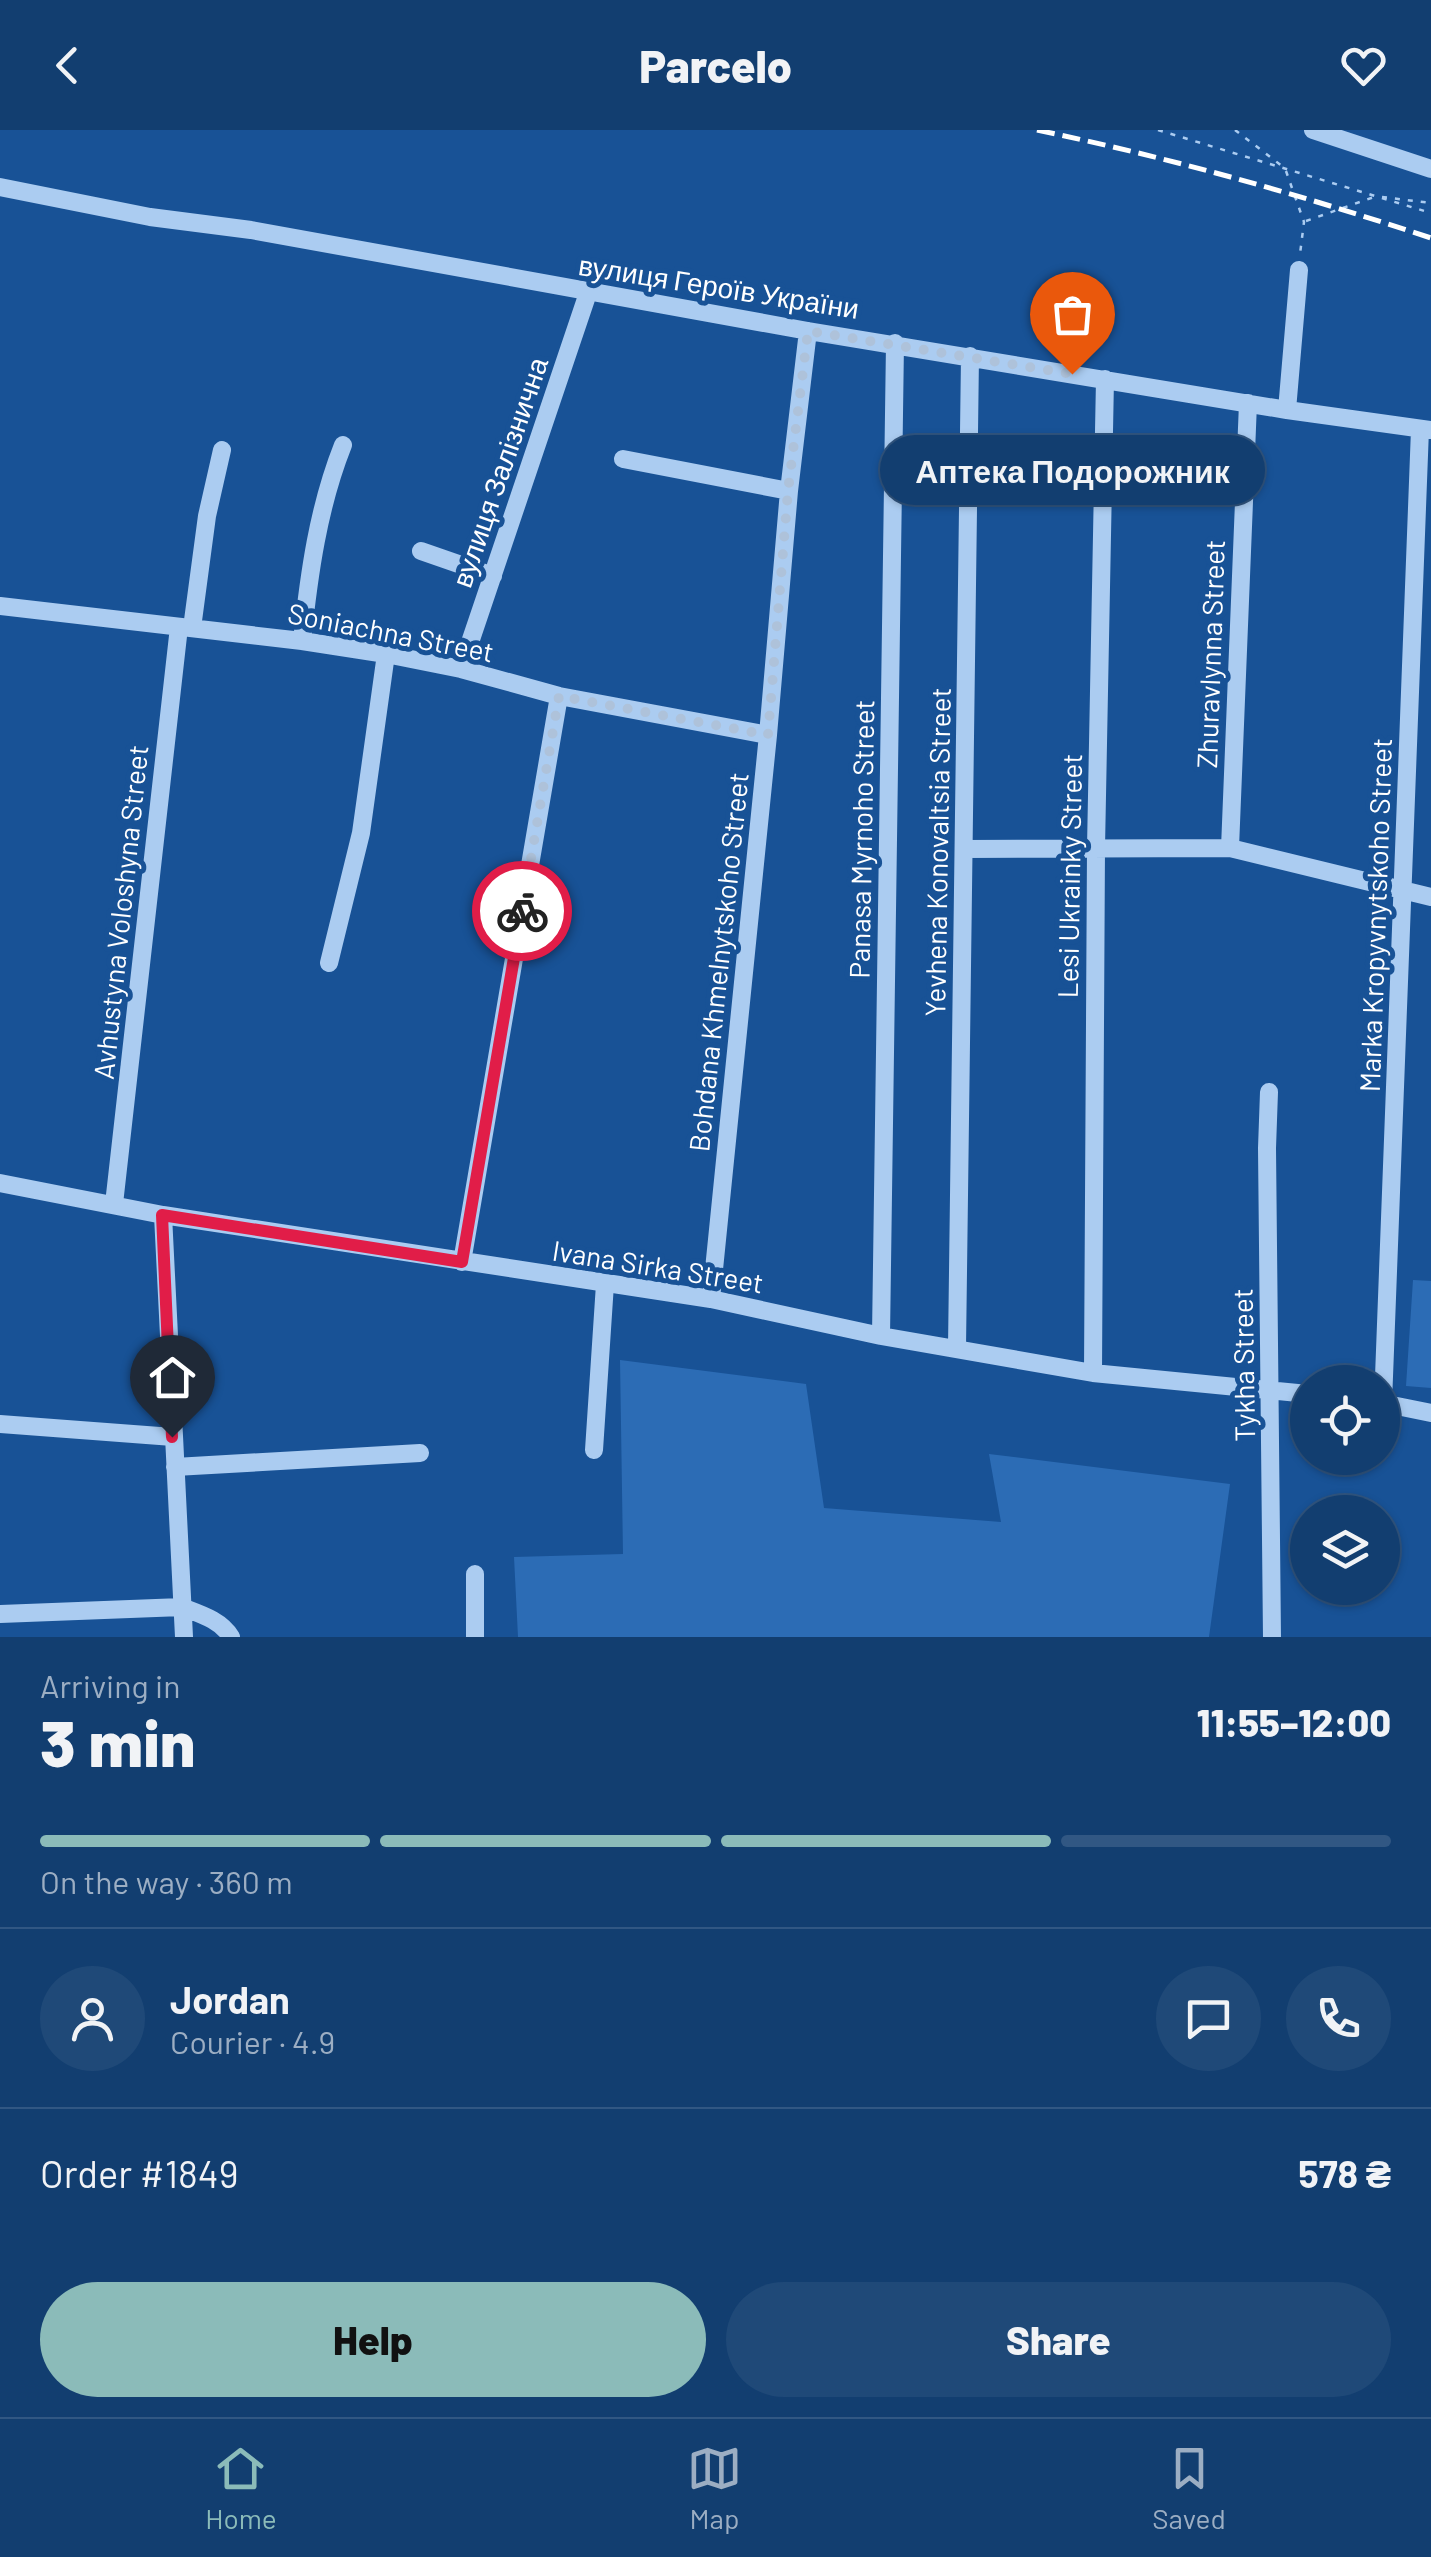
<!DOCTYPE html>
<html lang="en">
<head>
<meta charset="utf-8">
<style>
	:root { --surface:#123e70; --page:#1f4978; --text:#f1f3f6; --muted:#9caec3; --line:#315783; --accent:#8bbbb9 }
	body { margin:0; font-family:Barlow,sans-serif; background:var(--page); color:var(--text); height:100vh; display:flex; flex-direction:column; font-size:38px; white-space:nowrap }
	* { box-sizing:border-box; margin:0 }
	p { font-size:32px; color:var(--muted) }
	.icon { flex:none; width:55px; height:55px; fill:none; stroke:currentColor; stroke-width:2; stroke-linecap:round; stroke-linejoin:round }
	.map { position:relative; height:1507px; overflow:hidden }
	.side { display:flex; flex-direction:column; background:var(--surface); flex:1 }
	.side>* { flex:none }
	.tools { position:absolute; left:1290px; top:1235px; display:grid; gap:20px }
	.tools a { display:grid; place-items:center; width:110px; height:110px; border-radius:50%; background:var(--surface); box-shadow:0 2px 8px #0004,0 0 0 2px var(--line); font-size:50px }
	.pin { position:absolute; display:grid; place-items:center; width:85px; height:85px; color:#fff; margin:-102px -42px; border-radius:50% 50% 50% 0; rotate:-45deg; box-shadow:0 0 10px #0007 }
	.pin .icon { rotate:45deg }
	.courier { position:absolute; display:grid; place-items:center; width:100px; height:100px; margin:-50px; border:8px solid #e11d48; border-radius:50%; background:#fff; color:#222; box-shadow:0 2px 12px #0007 }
	.bubble { position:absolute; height:70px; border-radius:35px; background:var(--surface); box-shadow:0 2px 8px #0004,0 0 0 2px var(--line); font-size:32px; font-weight:800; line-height:70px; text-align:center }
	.head em { font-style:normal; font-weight:800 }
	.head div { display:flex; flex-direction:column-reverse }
	.head { display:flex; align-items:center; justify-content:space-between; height:170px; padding:0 40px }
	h1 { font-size:65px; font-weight:800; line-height:75px }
	.bar { display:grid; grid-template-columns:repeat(4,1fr); gap:15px 10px; align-content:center; height:120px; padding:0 40px }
	.bar i { height:12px; border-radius:8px; background:var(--line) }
	.bar .selected { background:var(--accent) }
	.bar p { grid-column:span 4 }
	.line { display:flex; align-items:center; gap:25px; padding:0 40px; border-top:2px solid var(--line) }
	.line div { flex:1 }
	.round { display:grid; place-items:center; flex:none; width:105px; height:105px; border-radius:52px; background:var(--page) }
	.primary-button { display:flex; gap:20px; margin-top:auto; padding:20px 40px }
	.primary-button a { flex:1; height:115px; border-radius:60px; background:var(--accent); color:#111; font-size:40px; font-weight:800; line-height:115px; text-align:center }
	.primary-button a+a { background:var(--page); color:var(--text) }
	header { display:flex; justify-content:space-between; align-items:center; height:130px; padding:0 40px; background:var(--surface); font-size:45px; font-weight:800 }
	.tabs { display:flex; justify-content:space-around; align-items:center; height:140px; border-top:2px solid var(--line); background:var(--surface); font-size:28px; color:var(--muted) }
	.tabs a { display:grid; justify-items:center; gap:5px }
	.tabs .selected { color:var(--accent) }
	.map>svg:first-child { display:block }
	.green { fill:#2c6cb5 }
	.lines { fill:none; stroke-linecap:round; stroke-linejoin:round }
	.path { stroke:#abccf1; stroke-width:2.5; stroke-dasharray:5 8; stroke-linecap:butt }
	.minor { stroke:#abccf1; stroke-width:18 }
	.rail { stroke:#fff; stroke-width:5; stroke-dasharray:18 8; stroke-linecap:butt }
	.done { stroke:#aec2da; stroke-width:10; stroke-dasharray:0 18 }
	.route { stroke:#e11d48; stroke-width:12 }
	.labels { text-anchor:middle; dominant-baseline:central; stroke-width:10; stroke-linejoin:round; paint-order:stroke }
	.street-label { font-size:28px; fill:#fff; stroke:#185296 }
</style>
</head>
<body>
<header><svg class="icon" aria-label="back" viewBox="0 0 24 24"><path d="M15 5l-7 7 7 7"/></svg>Parcelo<svg class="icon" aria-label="heart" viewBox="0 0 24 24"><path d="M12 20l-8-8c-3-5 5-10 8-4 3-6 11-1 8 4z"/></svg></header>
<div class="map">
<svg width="1431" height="1507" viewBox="0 0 1431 1507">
	<rect width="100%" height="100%" fill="#185296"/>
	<path class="green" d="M1413,1150L1431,1151V1258L1406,1256Z
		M620,1230L806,1254L824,1378L1001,1392L989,1324L1230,1354L1209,1507H518L514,1427L623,1424Z"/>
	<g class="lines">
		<path class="path" d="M1158,0L1431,83
			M1235,0L1282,36
			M1286,41L1304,92L1300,124
			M1382,67L1431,73
			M1306,91L1374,67"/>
		<path class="minor" d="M1313,0L1431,39
			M0,57L150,87L251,100L808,201L1287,280L1431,300
			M1287,280L1299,140
			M623,329L789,361
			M421,421L493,446
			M0,476L302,511L386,524L461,539L559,566L768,605
			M192,498L207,386L222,320
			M302,511C309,444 318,378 343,315
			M461,539L588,163
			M1230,718L1248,273
			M965,719L1230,718L1431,767
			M329,833L361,703L386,524
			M1269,962L1267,1018L1272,1507
			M0,1053L163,1085L711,1169L881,1206L1093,1243L1308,1264
			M114,1074L179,497
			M163,1085L184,1507
			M462,1132L559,566
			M711,1169L768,605L789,361L808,201
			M881,1206L895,213
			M957,1218L970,226
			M1093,1243L1096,718L1105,249
			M1382,1273L1431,1283
			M1383,1273L1420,299
			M0,1294L173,1307
			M594,1320L605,1154
			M175,1337L420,1323
			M0,1484L182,1477C200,1484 221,1490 231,1507
			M475,1507V1444"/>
		<path class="rail" d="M1037,0C1171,28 1301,65 1431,108"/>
	</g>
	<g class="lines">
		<path class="done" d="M522,781L559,566L768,605L788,361L808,201L1072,244"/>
		<path class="route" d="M172,1307L162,1085L462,1132L522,781"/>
	</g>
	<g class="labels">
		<g class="street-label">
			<text transform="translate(719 156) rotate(9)">вулиця Героїв України</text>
			<text transform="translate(499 342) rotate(-71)">вулиця Залізнична</text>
			<text transform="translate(391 502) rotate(11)">Soniachna Street</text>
			<text transform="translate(1210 524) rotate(-88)">Zhuravlynna Street</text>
			<text transform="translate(861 709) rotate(-89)">Panasa Myrnoho Street</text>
			<text transform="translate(937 722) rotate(-89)">Yevhena Konovaltsia Street</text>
			<text transform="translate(1069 746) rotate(-89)">Lesi Ukrainky Street</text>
			<text transform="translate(120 782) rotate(-84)">Avhustyna Voloshyna Street</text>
			<text transform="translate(1375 785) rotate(-88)">Marka Kropyvnytskoho Street</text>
			<text transform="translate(718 832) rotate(-84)">Bohdana Khmelnytskoho Street</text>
			<text transform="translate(658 1136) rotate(9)">Ivana Sirka Street</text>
			<text transform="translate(1243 1235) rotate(-91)">Tykha Street</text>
		</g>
	</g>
</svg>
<div class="tools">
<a><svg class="icon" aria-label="locate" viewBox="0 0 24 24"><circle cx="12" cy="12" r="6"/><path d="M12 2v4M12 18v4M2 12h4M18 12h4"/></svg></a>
<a><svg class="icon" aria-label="layers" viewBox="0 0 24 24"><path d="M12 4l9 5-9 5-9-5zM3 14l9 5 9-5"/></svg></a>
</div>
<div class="pin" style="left:1072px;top:244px;background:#ea580c"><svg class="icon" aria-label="bag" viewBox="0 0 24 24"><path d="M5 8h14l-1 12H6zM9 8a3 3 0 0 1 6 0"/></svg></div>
<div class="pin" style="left:172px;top:1307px;background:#1f2937"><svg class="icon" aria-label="home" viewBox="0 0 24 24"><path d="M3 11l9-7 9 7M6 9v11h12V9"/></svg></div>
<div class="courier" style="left:522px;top:781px"><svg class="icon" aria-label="bike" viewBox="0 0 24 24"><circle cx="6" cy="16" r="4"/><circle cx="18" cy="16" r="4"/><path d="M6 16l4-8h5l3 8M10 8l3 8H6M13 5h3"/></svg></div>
<div class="bubble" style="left:880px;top:305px;width:385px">Аптека Подорожник</div>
</div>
<section class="side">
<div class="head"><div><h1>3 min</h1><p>Arriving in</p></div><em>11:55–12:00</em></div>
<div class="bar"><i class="selected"></i><i class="selected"></i><i class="selected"></i><i></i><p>On the way · 360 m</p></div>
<div class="line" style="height:180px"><a class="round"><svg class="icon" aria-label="person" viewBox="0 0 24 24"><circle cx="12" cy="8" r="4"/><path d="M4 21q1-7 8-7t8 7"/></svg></a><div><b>Jordan</b><p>Courier · 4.9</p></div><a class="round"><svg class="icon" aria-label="chat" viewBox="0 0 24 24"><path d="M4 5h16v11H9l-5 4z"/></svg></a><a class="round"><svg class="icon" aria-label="phone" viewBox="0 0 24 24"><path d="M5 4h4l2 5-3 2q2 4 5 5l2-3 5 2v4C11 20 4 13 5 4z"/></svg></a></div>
<div class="line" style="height:130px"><div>Order #1849</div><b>578 ₴</b></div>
<div class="primary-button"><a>Help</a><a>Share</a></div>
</section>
<nav class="tabs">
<a class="selected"><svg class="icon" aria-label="home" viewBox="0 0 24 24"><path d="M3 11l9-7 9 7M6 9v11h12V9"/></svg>Home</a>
<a><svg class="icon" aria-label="map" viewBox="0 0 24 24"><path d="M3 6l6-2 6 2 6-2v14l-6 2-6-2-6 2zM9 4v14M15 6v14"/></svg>Map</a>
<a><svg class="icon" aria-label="saved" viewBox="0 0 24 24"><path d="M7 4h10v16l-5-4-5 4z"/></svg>Saved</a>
</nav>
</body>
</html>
